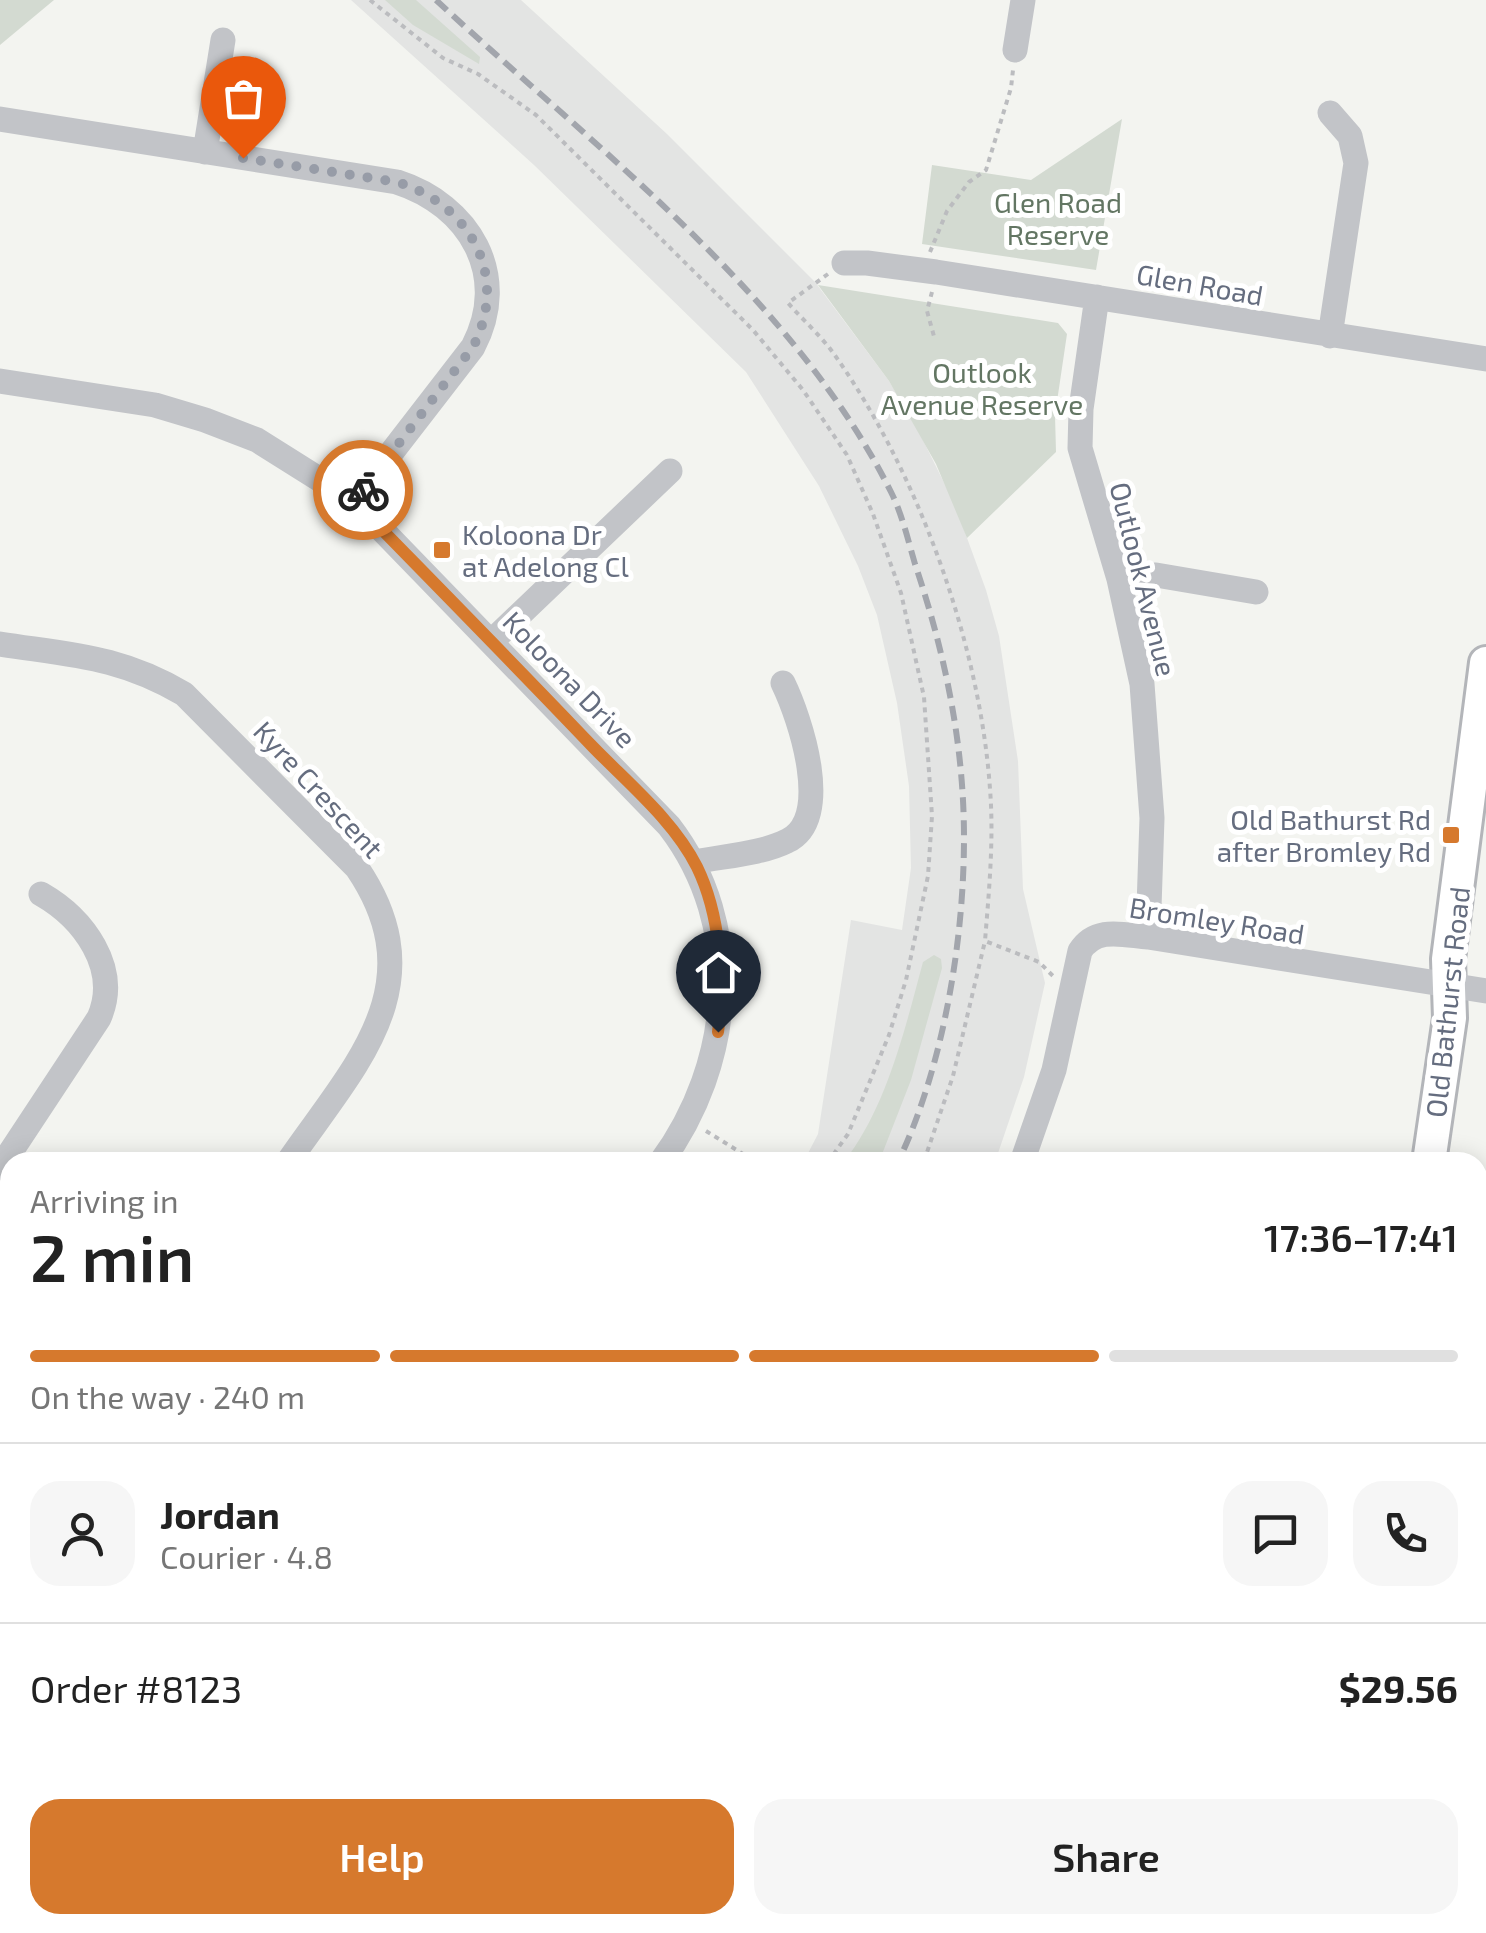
<!DOCTYPE html>
<html lang="en">
<head>
<meta charset="utf-8">
<style>
	:root { --surface:#fff; --page:#f6f6f6; --text:#222; --muted:#767676; --line:#e0e0e0; --accent:#d6792d }
	body { margin:0; font-family:"Exo 2",sans-serif; background:var(--page); color:var(--text); height:100vh; display:flex; flex-direction:column; font-size:38px; white-space:nowrap }
	* { box-sizing:border-box; margin:0 }
	p { font-size:32px; color:var(--muted) }
	.icon { flex:none; width:55px; height:55px; fill:none; stroke:currentColor; stroke-width:2; stroke-linecap:round; stroke-linejoin:round }
	.map { position:relative; flex:1; overflow:hidden }
	.side { position:absolute; left:0px; top:1152px; width:1488px; height:782px; display:flex; flex-direction:column; background:var(--surface); border-radius:30px 30px 0 0; box-shadow:0 5px 25px #0003 }
	.side>* { flex:none }
	.pin { position:absolute; display:grid; place-items:center; width:85px; height:85px; color:#fff; margin:-102px -42px; border-radius:50% 50% 50% 0; rotate:-45deg; box-shadow:0 0 10px #0007 }
	.pin .icon { rotate:45deg }
	.courier { position:absolute; display:grid; place-items:center; width:100px; height:100px; margin:-50px; border:8px solid #d6792d; border-radius:50%; background:#fff; color:#222; box-shadow:0 2px 12px #0007 }
	.head em { font-style:normal; font-weight:600 }
	.head div { display:flex; flex-direction:column-reverse }
	.head { display:flex; align-items:center; justify-content:space-between; height:170px; padding:0 30px }
	h1 { font-size:65px; font-weight:600; line-height:75px }
	.bar { display:grid; grid-template-columns:repeat(4,1fr); gap:15px 10px; align-content:center; height:120px; padding:0 30px }
	.bar i { height:12px; border-radius:8px; background:var(--line) }
	.bar .on { background:var(--accent) }
	.bar p { grid-column:span 4 }
	.line { display:flex; align-items:center; gap:25px; padding:0 30px; border-top:2px solid var(--line) }
	.line div { flex:1 }
	.round { display:grid; place-items:center; flex:none; width:105px; height:105px; border-radius:30px; background:var(--page) }
	.cta { display:flex; gap:20px; margin-top:auto; padding:20px 30px }
	.cta a { flex:1; height:115px; border-radius:30px; background:var(--accent); color:#fff; font-size:40px; font-weight:600; line-height:115px; text-align:center }
	.cta a+a { background:var(--page); color:var(--text) }
	.map>svg:first-child { display:block }
	.built { fill:#e3e4e3 }
	.green { fill:#d3dad1 }
	.building { fill:#acb1b7; stroke:#d4d5d3; stroke-width:2.5 }
	.lines { fill:none; stroke-linecap:round; stroke-linejoin:round }
	.major-casing { stroke:#b3b5b9; stroke-width:38 }
	.path { stroke:#bbbcbf; stroke-width:4; stroke-dasharray:5 5; stroke-linecap:butt }
	.minor { stroke:#c2c4c8; stroke-width:25 }
	.major { stroke:#fff; stroke-width:32 }
	.rail { stroke:#a2a5ac; stroke-width:6; stroke-dasharray:15 8; stroke-linecap:butt }
	.done { stroke:#979ca7; stroke-width:10; stroke-dasharray:0 18 }
	.route { stroke:#d6792d; stroke-width:12 }
	.poi-dot { fill:#d6792d; stroke:#fff; stroke-width:4 }
	.labels { text-anchor:middle; dominant-baseline:central; stroke-width:10; stroke-linejoin:round; paint-order:stroke }
	.park-label { font-size:28px; fill:#637663; stroke:#fff }
	.street-label { font-size:28px; fill:#656d7f; stroke:#fff }
	.poi-label { font-size:28px; fill:#656d7f; stroke:#fff; text-anchor:start }
</style>
</head>
<body>
<div class="map">
<svg width="1486" height="1933" viewBox="0 0 1486 1933">
	<rect width="100%" height="100%" fill="#f3f4f0"/>
	<path class="built" d="M351,0H521L667,134L815,282L889,381L916,426L955,505L986,590L999,636L1018,761L1023,889L1045,983L1024,1077L995,1162H808L805,1159L818,1134L851,920L902,930L911,868L909,786L897,703L877,615L858,566L819,486L746,372L534,165Z
		M10,1718V1925H1363L1364,1933H0V1726Z"/>
	<path class="green" d="M0,0H54L0,45Z
		M385,0H416L480,57L479,64L413,25Z
		M1122,119L1096,270L922,244L932,165L1031,180Z
		M818,285L1058,323L1067,334L1055,415L1056,452L967,538L936,464L889,381Z
		M934,955L941,959L942,968L911,1080L879,1162H851L849,1155C888,1102 906,1025 923,962Z
		M0,1382L10,1389V1718L0,1726Z
		M10,1760V1803L0,1810V1767Z"/>
	<path class="building" d="M194,1925H245L243,1933H192Z
		M305,1925H544L595,1933H304Z
		M717,1925H761L811,1933H716Z
		M902,1925H1045L1044,1933H928L901,1929Z
		M1061,1925H1163L1162,1933H1060Z"/>
	<g class="lines">
		<g class="major-casing">
			<path id="major" d="M1429,1162L1450,1018L1448,959L1486,663
				M1398,1925V1933"/>
		</g>
		<path class="path" d="M370,0L443,58L478,74L536,115L753,330L803,390L847,455L873,514L901,593L924,697L932,816L928,876L906,980L889,1035L848,1134L828,1162
			M930,252L947,211L969,182L986,170L1011,88L1013,70
			M828,274L788,303C803,320 821,336 834,354C918,472 980,645 990,789C994,839 989,891 985,941L1039,962L1053,976
			M932,292L927,311L935,340
			M706,1131L756,1162
			M924,1161L953,1076L985,941
			M0,1520L10,1519
			M1478,1699L1486,1700
			M0,1704L10,1697
			M0,1758L10,1749"/>
		<path class="minor" d="M1015,50L1023,0
			M1330,113L1350,136L1356,163L1330,336
			M0,119L397,182C469,205 511,275 473,347L354,501
			M205,152L223,40
			M844,263H867L936,272L1486,359
			M1097,297L1081,409L1080,448L1119,579L1142,684L1152,818L1148,937
			M0,381L155,405L205,420L257,440L354,501L669,826C746,926 733,1064 661,1162
			M1119,579L1156,575L1256,592
			M492,641L670,471
			M0,644C71,655 120,656 184,694L357,868C437,986 354,1066 288,1162
			M695,862C723,856 761,854 787,841C834,819 800,718 783,683
			M1022,1162L1054,1070L1080,951C1096,926 1123,935 1148,937L1486,991
			M0,1168L99,1018C121,968 83,918 41,894
			M0,1370L10,1377
			M125,1933L130,1925
			M661,1933L663,1925"/>
		<use href="#major" class="major"/>
		<path class="rail" d="M436,0C594,147 793,296 891,492C902,514 908,540 915,564C945,653 964,744 964,838C964,942 943,1068 898,1162
			M0,1837L10,1829"/>
	</g>
	<g class="lines">
		<path class="done" d="M243,158L397,182C470,205 510,275 473,347L363,490"/>
		<path class="route" d="M363,490L354,501C434,583 514,664 593,747C629,784 674,821 697,867C720,914 725,980 718,1032"/>
	</g>
	<g class="poi-dot">
		<rect x="432" y="540" width="20" height="20" rx="5"/>
		<rect x="1441" y="825" width="20" height="20" rx="5"/>
	</g>
	<g class="labels">
		<g class="park-label">
			<text x="1058" y="202">Glen Road<tspan x="1058" dy="32">Reserve</tspan></text>
			<text x="982" y="372">Outlook<tspan x="982" dy="32">Avenue Reserve</tspan></text>
		</g>
		<g class="street-label">
			<text transform="translate(1200 284) rotate(10)">Glen Road</text>
			<text transform="translate(1144 579) rotate(76)">Outlook Avenue</text>
			<text transform="translate(570 679) rotate(46)">Koloona Drive</text>
			<text transform="translate(319 789) rotate(47)">Kyre Crescent</text>
			<text transform="translate(1217 920) rotate(9)">Bromley Road</text>
			<text transform="translate(1447 1002) rotate(-84)">Old Bathurst Road</text>
		</g>
		<g class="poi-label">
			<text x="462" y="534">Koloona Dr<tspan x="462" dy="32">at Adelong Cl</tspan></text>
			<text x="1431" y="819" text-anchor="end">Old Bathurst Rd<tspan x="1431" dy="32">after Bromley Rd</tspan></text>
		</g>
	</g>
</svg>
<div class="pin" style="left:243px;top:158px;background:#ea580c"><svg class="icon" aria-label="bag" viewBox="0 0 24 24"><path d="M5 8h14l-1 12H6zM9 8a3 3 0 0 1 6 0"/></svg></div>
<div class="pin" style="left:718px;top:1032px;background:#1f2937"><svg class="icon" aria-label="home" viewBox="0 0 24 24"><path d="M3 11l9-7 9 7M6 9v11h12V9"/></svg></div>
<div class="courier" style="left:363px;top:490px"><svg class="icon" aria-label="bike" viewBox="0 0 24 24"><circle cx="6" cy="16" r="4"/><circle cx="18" cy="16" r="4"/><path d="M6 16l4-8h5l3 8M10 8l3 8H6M13 5h3"/></svg></div>
<section class="side">
<div class="head"><div><h1>2 min</h1><p>Arriving in</p></div><em>17:36–17:41</em></div>
<div class="bar"><i class="on"></i><i class="on"></i><i class="on"></i><i></i><p>On the way · 240 m</p></div>
<div class="line" style="height:180px"><a class="round"><svg class="icon" aria-label="person" viewBox="0 0 24 24"><circle cx="12" cy="8" r="4"/><path d="M4 21q1-7 8-7t8 7"/></svg></a><div><b>Jordan</b><p>Courier · 4.8</p></div><a class="round"><svg class="icon" aria-label="chat" viewBox="0 0 24 24"><path d="M4 5h16v11H9l-5 4z"/></svg></a><a class="round"><svg class="icon" aria-label="phone" viewBox="0 0 24 24"><path d="M5 4h4l2 5-3 2q2 4 5 5l2-3 5 2v4C11 20 4 13 5 4z"/></svg></a></div>
<div class="line" style="height:130px"><div>Order #8123</div><b>$29.56</b></div>
<div class="cta"><a>Help</a><a>Share</a></div>
</section>
</div>
</body>
</html>
